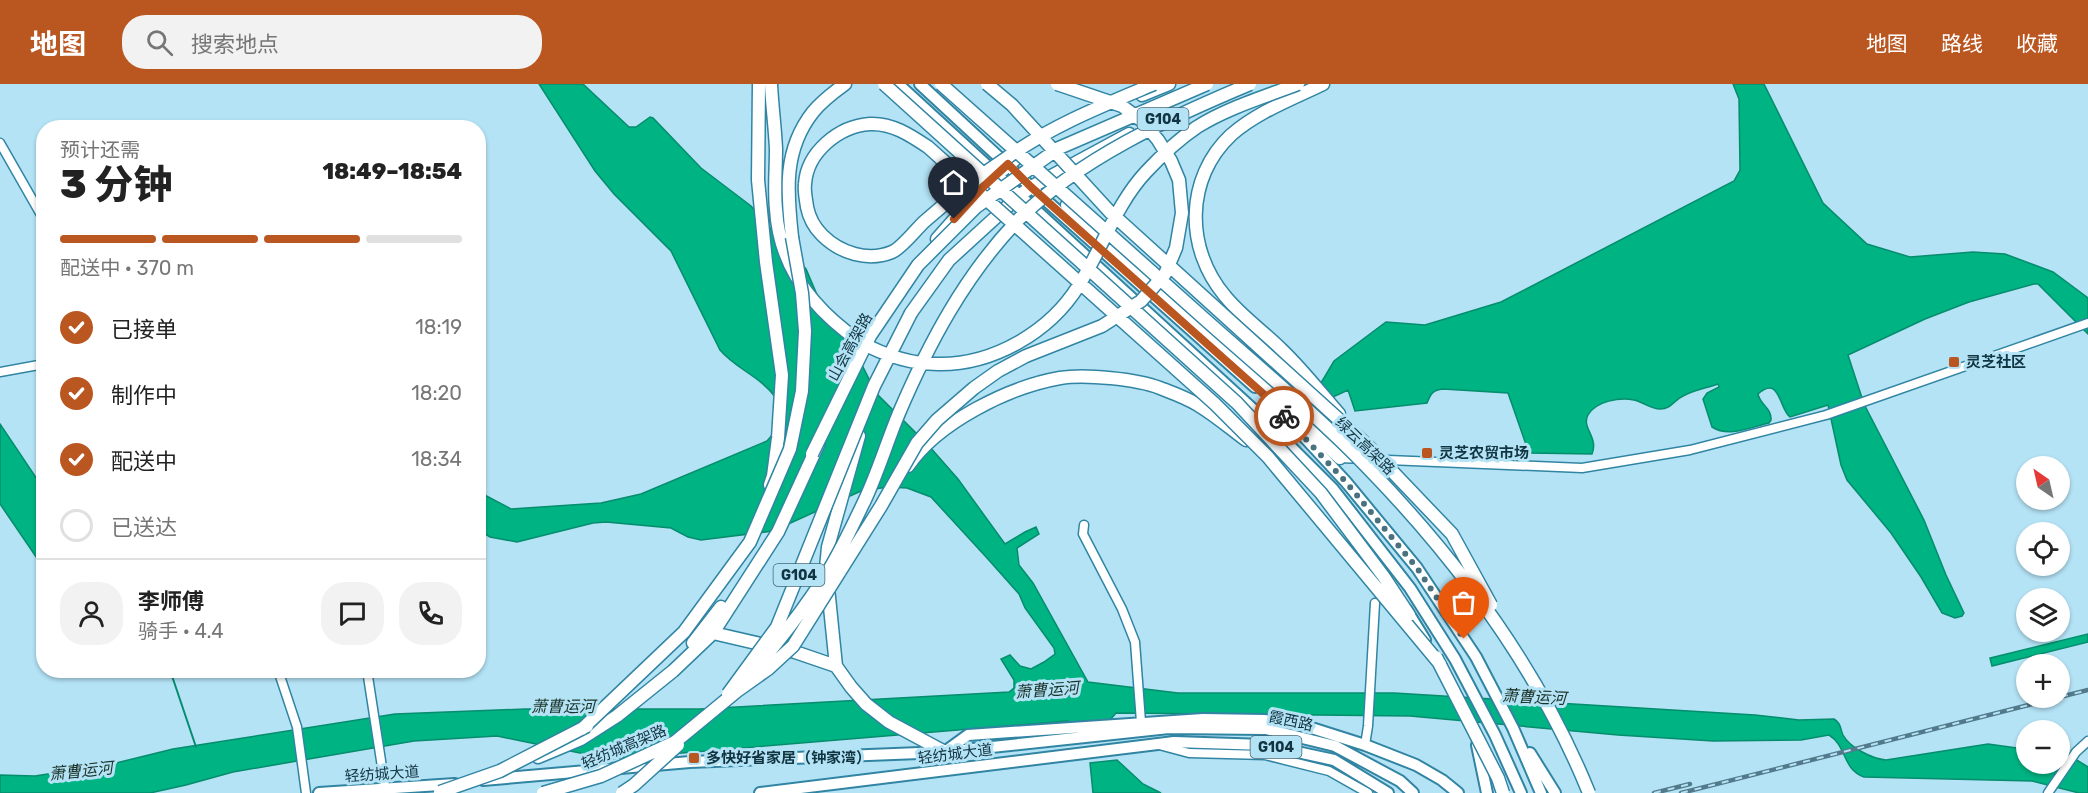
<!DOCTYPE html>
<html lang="zh">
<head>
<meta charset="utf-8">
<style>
	:root { --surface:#fff; --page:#f2f2f2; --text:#222; --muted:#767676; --line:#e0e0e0; --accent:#ba5620 }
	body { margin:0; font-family:Rubik,"Noto Sans SC",sans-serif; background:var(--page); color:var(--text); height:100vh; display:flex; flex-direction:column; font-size:22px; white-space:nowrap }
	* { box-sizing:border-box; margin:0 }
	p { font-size:20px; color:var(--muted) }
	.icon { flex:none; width:33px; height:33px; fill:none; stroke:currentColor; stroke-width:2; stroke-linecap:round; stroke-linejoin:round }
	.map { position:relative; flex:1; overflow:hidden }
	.details { position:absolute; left:36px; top:36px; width:450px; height:558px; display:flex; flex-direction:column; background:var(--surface); border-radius:24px; box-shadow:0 2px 4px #0004 }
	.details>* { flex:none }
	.needle { width:39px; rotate:326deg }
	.buttons { position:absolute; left:2016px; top:372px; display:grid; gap:12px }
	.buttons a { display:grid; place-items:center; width:54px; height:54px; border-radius:50%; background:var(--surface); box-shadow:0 2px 4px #0004; font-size:30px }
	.pin { position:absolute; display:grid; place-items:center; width:51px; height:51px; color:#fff; margin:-62px -26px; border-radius:50% 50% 50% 0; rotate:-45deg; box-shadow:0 0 6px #0007 }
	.pin .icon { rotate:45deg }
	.courier { position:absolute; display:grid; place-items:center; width:60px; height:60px; margin:-30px; border:4px solid #ba5620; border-radius:50%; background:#fff; color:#222; box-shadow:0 2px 8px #0007 }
	.head em { font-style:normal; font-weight:800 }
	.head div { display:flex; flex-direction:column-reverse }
	.head { display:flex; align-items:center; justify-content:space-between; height:102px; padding:0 24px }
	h1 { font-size:39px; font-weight:800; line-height:45px }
	.bar { display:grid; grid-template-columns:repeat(4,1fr); gap:9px 6px; align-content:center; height:72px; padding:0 24px }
	.bar i { height:8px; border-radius:4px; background:var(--line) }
	.bar .active { background:var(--accent) }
	.bar p { grid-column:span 4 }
	.line { display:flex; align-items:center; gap:15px; padding:0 24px; border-top:2px solid var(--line) }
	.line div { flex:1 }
	.round { display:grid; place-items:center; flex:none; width:63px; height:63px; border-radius:24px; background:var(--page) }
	ol { padding:0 24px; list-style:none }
	li { display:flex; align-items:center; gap:18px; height:66px }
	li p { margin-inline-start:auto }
	li .icon { padding:6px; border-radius:50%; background:var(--accent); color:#fff; stroke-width:4 }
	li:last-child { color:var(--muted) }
	li i { width:33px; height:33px; border:3px solid var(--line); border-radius:50% }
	header { display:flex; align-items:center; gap:36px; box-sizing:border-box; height:84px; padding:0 30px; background:var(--accent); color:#fff }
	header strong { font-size:28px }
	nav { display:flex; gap:33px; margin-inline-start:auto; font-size:21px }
	.search { width:420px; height:54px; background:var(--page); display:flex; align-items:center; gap:15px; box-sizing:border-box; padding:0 21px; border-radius:24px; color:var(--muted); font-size:22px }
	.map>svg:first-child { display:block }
	.water { fill:#00b382; stroke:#058d6e; stroke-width:1.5 }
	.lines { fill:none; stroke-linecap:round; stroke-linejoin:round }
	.stream { stroke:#058d6e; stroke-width:2 }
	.minor-casing { stroke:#3185a3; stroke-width:11 }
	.major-casing { stroke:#3185a3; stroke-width:14 }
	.highway-casing { stroke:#3185a3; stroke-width:15 }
	.minor { stroke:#fff; stroke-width:8 }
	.major { stroke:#fff; stroke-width:10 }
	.highway { stroke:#fff; stroke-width:12 }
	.rail-casing { stroke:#527a8a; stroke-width:4.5 }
	.rail { stroke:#b4e3f6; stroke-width:2; stroke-dasharray:7; stroke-linecap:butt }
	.highway-bridge-casing { stroke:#3185a3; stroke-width:15; stroke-linecap:butt }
	.highway-bridge { stroke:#fff; stroke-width:12 }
	.done { stroke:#4a7180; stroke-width:6; stroke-dasharray:0 10.8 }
	.route { stroke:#ba5620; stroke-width:8 }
	.poi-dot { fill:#ba5620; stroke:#b4e3f6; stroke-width:2 }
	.labels { text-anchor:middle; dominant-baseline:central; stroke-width:6; stroke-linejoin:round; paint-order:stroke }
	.shield { fill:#b4e3f6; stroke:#426877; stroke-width:1.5 }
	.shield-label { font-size:14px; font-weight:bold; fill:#113441 }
	.street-label { font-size:15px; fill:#113441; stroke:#b4e3f6 }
	.poi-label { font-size:15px; font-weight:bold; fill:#113441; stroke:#b4e3f6; text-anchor:start }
	.water-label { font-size:16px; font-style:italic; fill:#1c3329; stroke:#b4e3f6 }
</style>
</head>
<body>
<header>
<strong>地图</strong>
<div class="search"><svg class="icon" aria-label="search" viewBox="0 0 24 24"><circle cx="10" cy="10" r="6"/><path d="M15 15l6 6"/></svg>搜索地点</div>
<nav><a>地图</a><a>路线</a><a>收藏</a></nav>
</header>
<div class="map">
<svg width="2088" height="709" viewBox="0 0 2088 709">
	<rect width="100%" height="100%" fill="#b4e3f6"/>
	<path class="water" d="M539,0H583L629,43H636L650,33L653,34L701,84L751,122L806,185L821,220L846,249L876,309L929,362L958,395L1005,460L1025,448L1036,443L1039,450L1017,464L1019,481L1033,499L1088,598L1178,609H1394L1755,631L1799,636L1834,635C1841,639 1840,644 1843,651C1850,664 1873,675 1886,676L1988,660L2017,664L2026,667V680H2060V671L2072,673L2088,683V709H2079L2032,697L1864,693C1842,685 1847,662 1829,651L1801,656L1713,657L1618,651L1410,632L1116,629L1110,636L1078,640L1067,637L609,675L497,652L414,657L233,688L186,701L150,709H0V691L35,692L112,680L173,665L395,630L525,625H700L1009,608L1014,604V596L1001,575L1010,571L1020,582L1031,585L1044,578L1055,570L1054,564L1025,524L1019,510L987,474L931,413L907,404L888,403L861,407L773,447L701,456L688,453L671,444L606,438L593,439L517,458L490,453L479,446V408L511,425L601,419L641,410L767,357L773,350L776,314C760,292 736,285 720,266L671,167L614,110L595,87Z
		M1733,0H1764L1823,119L1867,160L1910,173L1973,168L2005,170L2053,188L2088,214V250L2038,200H2034L1969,218L1925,235L1848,271L1864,320L1924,436L1946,491L1964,529L1962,532L1955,534L1942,529L1921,493L1891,449L1847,396L1841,381L1828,321L1790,333C1779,325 1780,290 1758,310C1760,321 1772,324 1771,336L1769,339C1751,343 1729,354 1712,343L1703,315L1707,309L1719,303L1718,300C1707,304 1694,306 1683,312C1674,316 1672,325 1660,325C1651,325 1643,318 1634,316C1620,313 1596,317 1588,331C1581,344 1599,353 1592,370L1529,369L1508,309L1443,305C1433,306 1431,309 1427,319L1355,327L1348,306L1322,318L1315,309L1334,277L1386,238L1425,241L1501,218L1734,97L1740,86L1739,15Z
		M0,340L43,404V483L0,420Z
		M2088,550V558L1992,582L1990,574Z
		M1117,676L1143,700L1161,709H1093L1090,679Z"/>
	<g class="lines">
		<path class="stream" d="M170,586L196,663"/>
		<g class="minor-casing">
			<path id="minor" d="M0,59L44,136
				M0,288L44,280
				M1340,374L1582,384L1690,366L1826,331L2088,239
				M1084,441L1083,450L1122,525L1135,558L1141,638
				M278,586L297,643L306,709
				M367,586L386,709
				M1159,661L1189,669L1265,671L1329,687L1368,709
				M1365,661L1368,642L1375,519
				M2048,709L2076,668L2088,657"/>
		</g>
		<g class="major-casing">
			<path id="major" d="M898,0L1256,328L1333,405L1410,504L1455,575L1495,651L1521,709
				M920,0L1031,103L1255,303
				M1269,315L1346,398L1417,484L1476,573L1513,644L1541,709
				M1406,525L1425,556
				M1477,661L1487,709
				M946,667L968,651L1203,635L1264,636L1302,641L1365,661L1416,681L1442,696L1458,709
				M1530,669L1555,709
				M483,696L690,678L945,668L1169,644L1266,645L1335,662L1400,697L1413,709
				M319,709L455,700
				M760,709L1174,658L1265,661L1334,676L1388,709"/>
		</g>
		<g class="highway-casing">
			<path id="highway" d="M759,0L758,96L766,178L782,291L778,354L773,392L770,401
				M771,0C772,22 775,43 776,65C776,85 774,105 776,125C779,183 813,225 859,257
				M1323,0C1292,15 1257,28 1231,51C1185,94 1185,165 1225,212C1241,232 1263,247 1281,265C1302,285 1320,308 1339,330
				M1142,11L1169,0
				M1067,121L1340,374
				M792,153C787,108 783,66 813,28C822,17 834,8 845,0
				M937,155L983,103L1020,71
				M911,229L949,176L1019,112L1031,103L1129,50
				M859,352L828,463L826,484L836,582L851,603L866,620L889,638L945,668
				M908,382C938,338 1009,303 1060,294C1085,290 1137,295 1160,304C1173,309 1187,314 1198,321C1215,331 1231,345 1246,356
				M713,549L795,568L836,582
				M693,559L721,523
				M538,673L581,655L617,632L673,587L713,549L778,448L818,361"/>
		</g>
		<use href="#minor" class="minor"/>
		<use href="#major" class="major"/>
		<use href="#highway" class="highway"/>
		<g class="rail-casing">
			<path id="rail" d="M1654,709L1690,700
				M1681,709L2088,606"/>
		</g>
		<use href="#rail" class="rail"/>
		<g class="highway-bridge-casing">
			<path id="highway-bridge" d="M884,0L1237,319L1321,409L1384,493L1409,531
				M941,0C1027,77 1113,154 1199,230C1256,281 1316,330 1369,385C1459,478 1540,588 1589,709
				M987,0L1012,21L1110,128L1366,360L1452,450L1491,521
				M1154,0C1104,21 1053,41 1008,73C979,92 951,114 925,137C916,145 902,164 892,168C868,178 840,169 822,151C814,143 809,133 807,123C806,115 804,107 805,100C807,68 839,42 870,40C892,39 910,51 928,63L1215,320L1268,373L1440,580
				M860,258C884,271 910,280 938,280C993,281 1050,248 1079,201C1102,165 1116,120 1146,88C1161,72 1179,55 1197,43C1227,24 1264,13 1298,0
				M812,370L870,252L918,181L976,123L1059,64L1207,0
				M1436,573L1498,694L1503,709
				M747,595C776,560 805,525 829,486C841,466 852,443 862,422C877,392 886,360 899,329C929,259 964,193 1017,137C1078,75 1171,33 1250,0
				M728,610L777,543L874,302L911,229
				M582,645L684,548L750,458L790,365L802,307L805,247L802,209L792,153
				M440,708L500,687L587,642
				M543,709L601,692L675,658L737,607L768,585L793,562L881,422L917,359L937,336L974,304L998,287L1026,272L1102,242L1141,217L1165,190L1176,164L1182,129L1179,96L1171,77L1158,56L1142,37L1122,22L1057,0
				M622,709L634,701L678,661"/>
		</g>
		<use href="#highway-bridge" class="highway-bridge"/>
	</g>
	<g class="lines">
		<path class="done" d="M1284,332L1346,398L1417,484L1464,555"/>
		<path class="route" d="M954,135L983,103L1008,80L1031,103L1269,315L1284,332"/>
	</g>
	<g class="poi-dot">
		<rect x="1948" y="272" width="12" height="12" rx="3"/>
		<rect x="1421" y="363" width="12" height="12" rx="3"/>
		<rect x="688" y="668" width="12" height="12" rx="3"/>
	</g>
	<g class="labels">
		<g class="shield">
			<rect x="1137.5" y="24" width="51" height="22" rx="4.5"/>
			<rect x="773.5" y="480" width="51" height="22" rx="4.5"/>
			<rect x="1250.5" y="652" width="51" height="22" rx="4.5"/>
		</g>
		<g class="shield-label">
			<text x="1163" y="35">G104</text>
			<text x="799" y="491">G104</text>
			<text x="1276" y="663">G104</text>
		</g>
		<g class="street-label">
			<text transform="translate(850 263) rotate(-61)">山会高架路</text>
			<text transform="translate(1365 362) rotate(44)">绿云高架路</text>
			<text transform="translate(1291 637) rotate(12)">霞西路</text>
			<text transform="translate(624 663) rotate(-23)">轻纺城高架路</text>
			<text transform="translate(955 670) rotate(-7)">轻纺城大道</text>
			<text transform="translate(382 690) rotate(-4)">轻纺城大道</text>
		</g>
		<g class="poi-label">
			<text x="1966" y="278">灵芝社区</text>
			<text x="1439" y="369">灵芝农贸市场</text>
			<text x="706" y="674">多快好省家居（钟家湾）</text>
		</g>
		<g class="water-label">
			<text transform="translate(1047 606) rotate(-4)">萧曹运河</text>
			<text transform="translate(1534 613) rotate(3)">萧曹运河</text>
			<text x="563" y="622">萧曹运河</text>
			<text transform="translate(81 687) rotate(-6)">萧曹运河</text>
		</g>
	</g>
</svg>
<div class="buttons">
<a><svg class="needle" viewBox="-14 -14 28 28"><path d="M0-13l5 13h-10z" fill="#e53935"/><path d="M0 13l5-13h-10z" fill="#767676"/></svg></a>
<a><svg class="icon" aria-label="locate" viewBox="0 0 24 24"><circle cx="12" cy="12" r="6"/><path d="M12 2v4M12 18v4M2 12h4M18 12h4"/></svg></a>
<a><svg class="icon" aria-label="layers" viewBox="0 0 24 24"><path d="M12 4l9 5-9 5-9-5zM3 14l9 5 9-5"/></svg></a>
<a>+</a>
<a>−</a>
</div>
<div class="pin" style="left:1464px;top:555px;background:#ea580c"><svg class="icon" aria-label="bag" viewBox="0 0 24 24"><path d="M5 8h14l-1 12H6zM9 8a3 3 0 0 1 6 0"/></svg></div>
<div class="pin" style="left:954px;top:135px;background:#1f2937"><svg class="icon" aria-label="home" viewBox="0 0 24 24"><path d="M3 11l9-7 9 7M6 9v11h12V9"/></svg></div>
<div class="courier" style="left:1284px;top:332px"><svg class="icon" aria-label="bike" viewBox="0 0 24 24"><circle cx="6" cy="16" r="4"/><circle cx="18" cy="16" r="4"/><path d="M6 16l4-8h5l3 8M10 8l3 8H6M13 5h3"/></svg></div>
<section class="details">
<div class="head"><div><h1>3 分钟</h1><p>预计还需</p></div><em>18:49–18:54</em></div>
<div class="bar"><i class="active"></i><i class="active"></i><i class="active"></i><i></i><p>配送中 · 370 m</p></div>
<ol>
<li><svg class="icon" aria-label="check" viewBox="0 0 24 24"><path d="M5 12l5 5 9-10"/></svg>已接单<p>18:19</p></li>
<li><svg class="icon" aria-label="check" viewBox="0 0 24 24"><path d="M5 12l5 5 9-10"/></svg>制作中<p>18:20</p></li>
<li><svg class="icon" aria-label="check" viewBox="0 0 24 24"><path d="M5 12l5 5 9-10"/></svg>配送中<p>18:34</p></li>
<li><i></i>已送达</li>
</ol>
<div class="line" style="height:108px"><a class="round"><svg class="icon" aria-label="person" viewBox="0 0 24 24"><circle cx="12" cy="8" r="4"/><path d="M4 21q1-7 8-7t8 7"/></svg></a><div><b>李师傅</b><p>骑手 · 4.4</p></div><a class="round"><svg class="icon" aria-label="chat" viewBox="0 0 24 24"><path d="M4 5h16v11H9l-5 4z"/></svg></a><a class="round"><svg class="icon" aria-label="phone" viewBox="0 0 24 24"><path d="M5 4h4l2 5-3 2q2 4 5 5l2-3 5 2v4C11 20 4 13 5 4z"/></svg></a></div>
</section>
</div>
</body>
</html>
